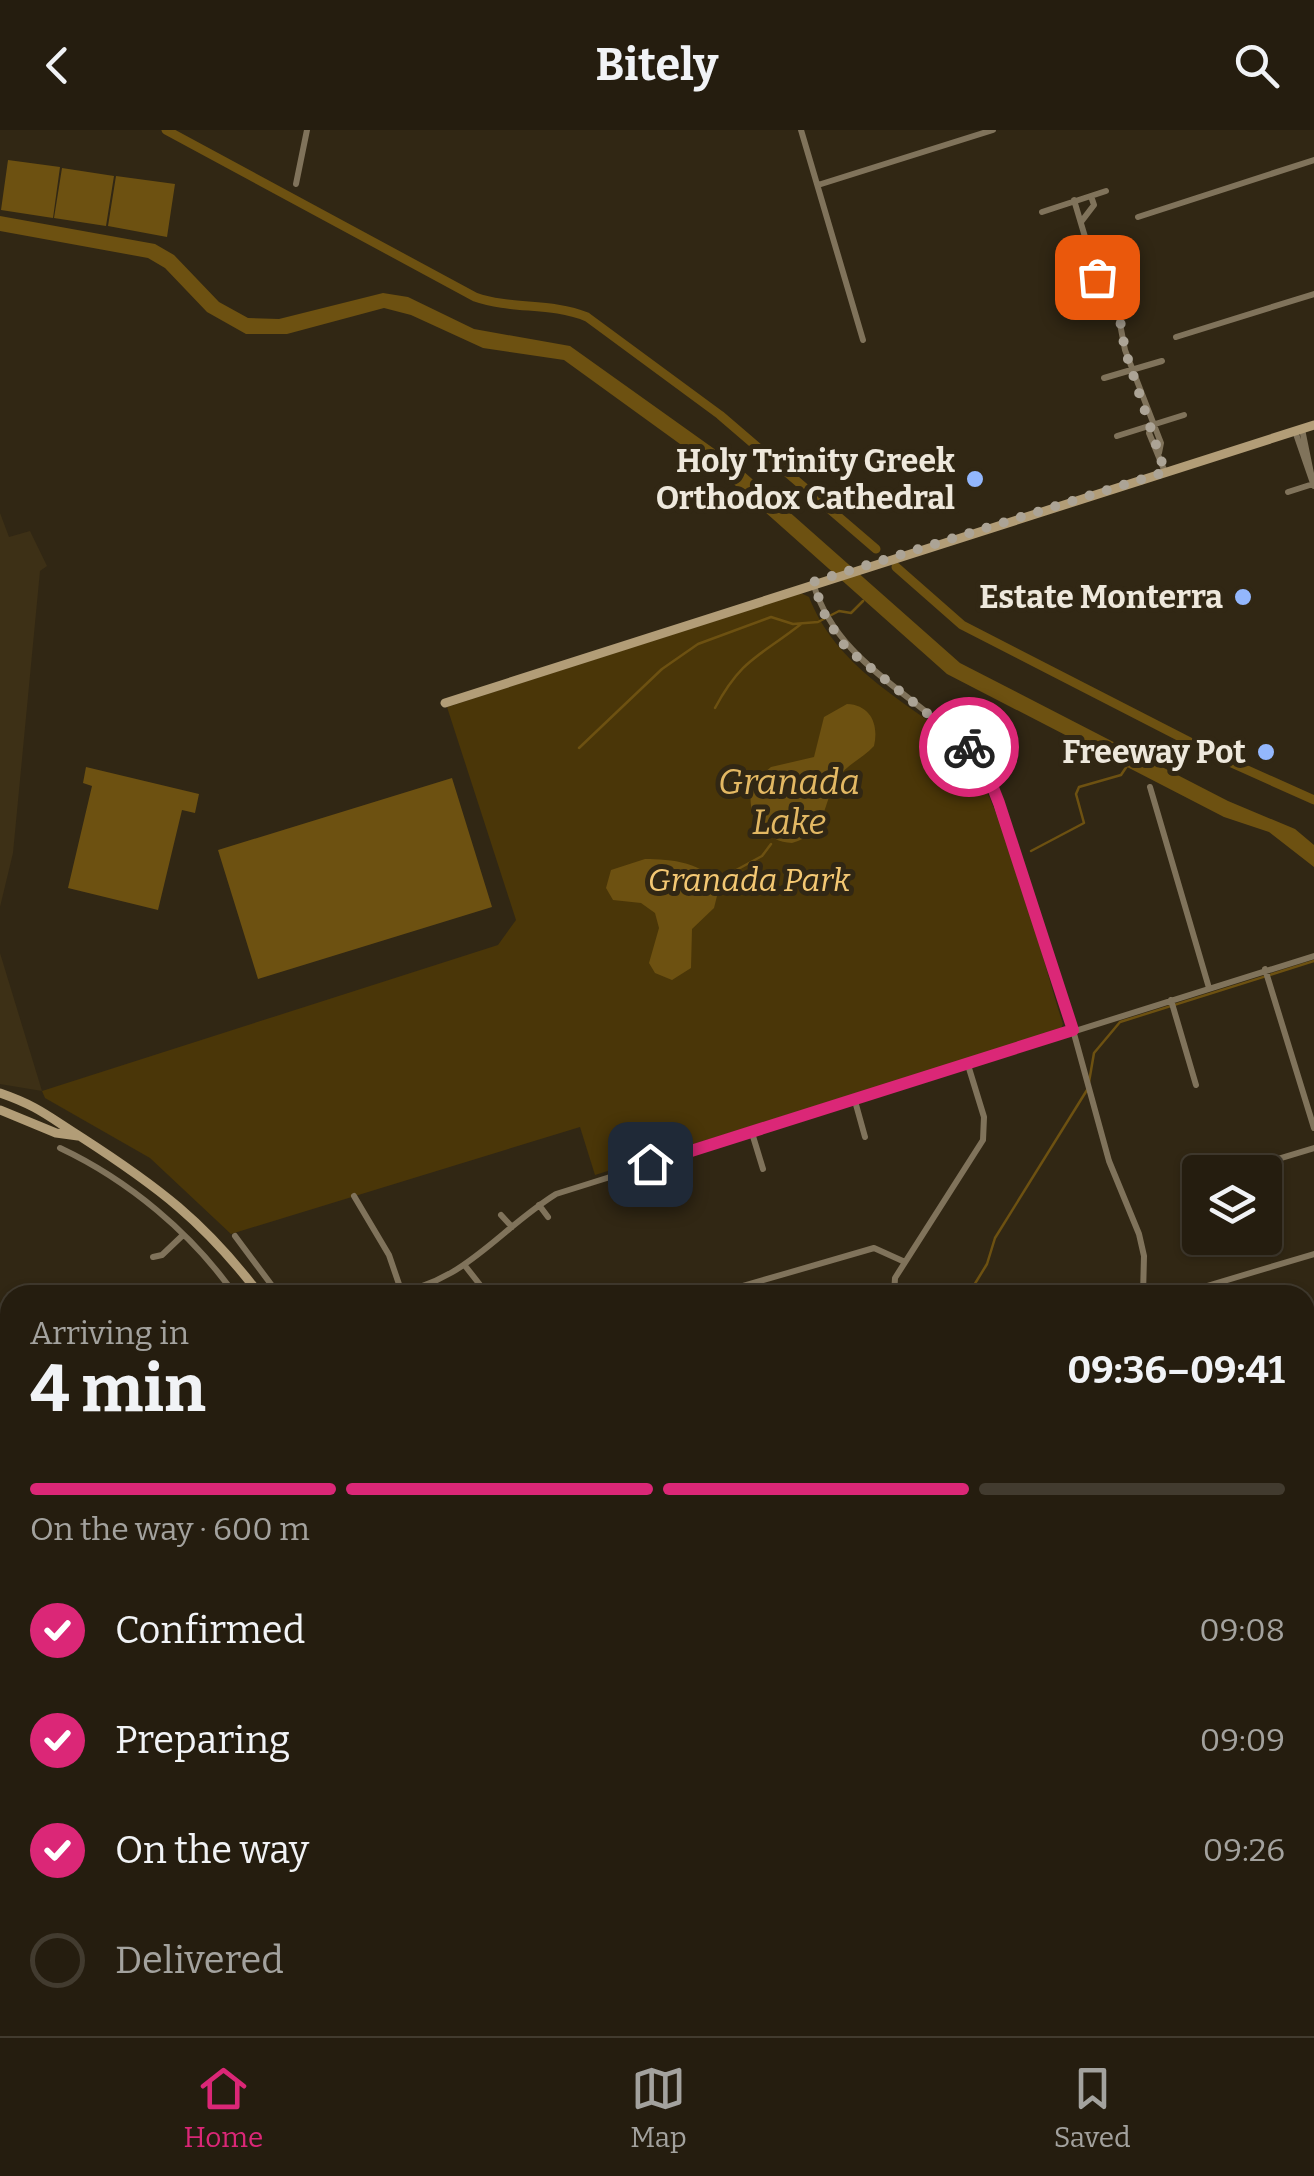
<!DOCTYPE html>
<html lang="en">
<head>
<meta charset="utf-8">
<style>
	:root { --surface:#251d0f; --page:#312a1d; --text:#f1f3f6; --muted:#a3a29e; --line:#423b2f; --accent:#db2777 }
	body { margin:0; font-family:Bitter,serif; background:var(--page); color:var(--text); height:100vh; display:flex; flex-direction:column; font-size:38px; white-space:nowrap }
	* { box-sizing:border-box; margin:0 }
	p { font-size:32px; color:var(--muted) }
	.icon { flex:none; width:55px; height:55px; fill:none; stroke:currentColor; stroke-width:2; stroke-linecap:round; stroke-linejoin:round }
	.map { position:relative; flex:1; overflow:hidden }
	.details { position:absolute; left:0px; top:1155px; width:1315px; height:752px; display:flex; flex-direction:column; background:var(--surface); border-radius:30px 30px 0 0; box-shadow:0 2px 8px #0004,0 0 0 2px var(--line) }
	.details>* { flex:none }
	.fabs { position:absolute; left:1182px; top:1025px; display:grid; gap:20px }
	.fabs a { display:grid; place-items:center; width:100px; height:100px; border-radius:10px; background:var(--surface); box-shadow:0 2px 8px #0004,0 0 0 2px var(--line); font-size:50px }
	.pin { position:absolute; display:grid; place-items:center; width:85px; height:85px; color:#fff; margin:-42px; border-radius:20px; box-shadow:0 5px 15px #0006 }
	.courier { position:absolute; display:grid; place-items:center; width:100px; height:100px; margin:-50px; border:8px solid #db2777; border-radius:50%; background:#fff; color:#222; box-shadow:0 2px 12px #0007 }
	.summary em { font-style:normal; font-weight:700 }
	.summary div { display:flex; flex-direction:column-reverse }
	.summary { display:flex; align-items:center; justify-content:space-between; height:170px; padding:0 30px }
	h1 { font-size:65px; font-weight:700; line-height:75px }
	.bar { display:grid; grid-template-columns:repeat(4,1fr); gap:15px 10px; align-content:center; height:120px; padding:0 30px }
	.bar i { height:12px; border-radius:8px; background:var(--line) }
	.bar .current { background:var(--accent) }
	.bar p { grid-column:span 4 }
	ol { padding:0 30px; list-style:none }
	li { display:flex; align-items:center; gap:30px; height:110px }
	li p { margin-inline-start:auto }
	li .icon { padding:10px; border-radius:50%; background:var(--accent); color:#fff; stroke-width:4 }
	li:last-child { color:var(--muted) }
	li i { width:55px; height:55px; border:5px solid var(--line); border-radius:50% }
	header { display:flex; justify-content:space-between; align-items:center; height:130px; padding:0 30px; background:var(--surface); font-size:45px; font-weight:700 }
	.menu { display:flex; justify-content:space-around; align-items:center; height:140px; border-top:2px solid var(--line); background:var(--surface); font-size:28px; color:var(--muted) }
	.menu a { display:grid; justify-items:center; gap:5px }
	.menu .current { color:var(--accent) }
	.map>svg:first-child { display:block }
	.built { fill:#3d3016 }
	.green { fill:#4a3608 }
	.water { fill:#6d5111 }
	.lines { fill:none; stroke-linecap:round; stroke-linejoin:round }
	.stream { stroke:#6d5111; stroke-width:2.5 }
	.canal { stroke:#6d5111; stroke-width:9 }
	.street { stroke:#80735b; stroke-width:6 }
	.secondary { stroke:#b29d77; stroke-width:9 }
	.done { stroke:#aca496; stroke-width:10; stroke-dasharray:0 18 }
	.route { stroke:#db2777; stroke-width:12 }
	.poi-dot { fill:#93b7fd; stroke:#312714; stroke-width:4 }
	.labels { text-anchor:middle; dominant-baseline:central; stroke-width:10; stroke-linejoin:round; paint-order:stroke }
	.poi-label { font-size:32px; font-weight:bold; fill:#eee8dc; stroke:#312714; text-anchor:end }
	.park-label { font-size:32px; font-style:italic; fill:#f4c873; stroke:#312714 }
	.water-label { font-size:35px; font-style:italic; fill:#e3b863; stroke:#312714 }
</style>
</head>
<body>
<header><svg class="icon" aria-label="back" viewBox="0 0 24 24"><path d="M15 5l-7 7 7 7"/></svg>Bitely<svg class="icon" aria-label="search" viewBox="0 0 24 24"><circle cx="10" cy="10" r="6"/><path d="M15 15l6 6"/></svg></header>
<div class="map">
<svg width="1314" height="1906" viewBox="0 0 1314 1906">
	<rect width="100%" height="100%" fill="#312714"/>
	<path class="built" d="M0,383L9,407L30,401L47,436L40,441L13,723L0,777Z
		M0,823L42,961L0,954Z
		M870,1898H1126L1128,1906H873Z"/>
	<path class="green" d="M801,463L809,467C835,535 902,570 958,612C1006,674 1038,816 1063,894L1061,899L595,1045L580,997L231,1104L150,1028L45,968L42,961L498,815L516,790L447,577Z"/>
	<path class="water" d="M8,30L60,37L53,88L1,80Z
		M62,38L114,46L106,96L54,88Z
		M116,46L175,54L167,107L108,96Z
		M0,86L155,114L174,125L219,172L248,188L279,189L383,163L408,167L474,199L570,216L734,333L960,533L1228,671L1295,699L1314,715V737L1269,702L1224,687L947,544L727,348L564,230L483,218L411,185L384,178L287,204H246L207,182L165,138L148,128L0,101Z
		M847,574C871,575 879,595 874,616C863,628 846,635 837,649C822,675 827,703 792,713C760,711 744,682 753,652L771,637L814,627L824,587Z
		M86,637L199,664L195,683L182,680L158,780L68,758L92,656L83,653Z
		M452,648L492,777L258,849L218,720Z
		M645,729C670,729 707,732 719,758L714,778L692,799L691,838L672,850L655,843L649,833L659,798L655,783L641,773L613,770L606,758L611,740Z"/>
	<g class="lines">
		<path class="stream" d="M715,578C742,528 759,527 801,494
			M579,618L662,539L698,514L771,487L793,494L818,492L839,481L851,483L863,471
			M1031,721L1084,693L1076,664L1079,657L1121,645L1127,636
			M716,751L762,726L771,714
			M1089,952L1094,923L1120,892L1314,831
			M968,1165L987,1134L995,1108L1087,960
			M0,1463L10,1459
			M0,1633L10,1625"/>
		<path class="canal" d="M166,0L475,167C512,180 550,172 587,187L720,285L876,419
			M896,437L962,495L1227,631L1314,670"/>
		<path class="street" d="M801,0L863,210
			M296,54L307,0
			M818,55L993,0
			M1074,70L1097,147L1117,178L1125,220L1161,313L1159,323
			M1042,82L1106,61
			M1138,87L1314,30
			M1081,92L1094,75L1091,66
			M1068,134L1128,116
			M1176,207L1314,164
			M1104,248L1162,231
			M1151,297L1149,303L1165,342
			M1302,299L1313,353
			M1295,301L1314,356
			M1117,306L1184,285
			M1288,362L1313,354
			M813,453C840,543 934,569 985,640L1073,900L1109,1031L1139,1104L1144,1126L1143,1165
			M985,640L1013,625
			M1150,657L1209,858
			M1265,839L1314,998
			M1171,870L1196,955
			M855,971L865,1007
			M752,1003L763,1039
			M60,1018C128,1050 192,1103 235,1165
			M650,1034L660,1070
			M1245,1039L1314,1018
			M354,1066L389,1125L402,1163
			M539,1075L548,1087
			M501,1085L512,1097
			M235,1106L279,1165
			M153,1127L162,1125L183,1105
			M466,1137L488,1165
			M386,1165C465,1154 494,1103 556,1064L1314,826
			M712,1165L874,1118L905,1132
			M894,1165L895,1148L983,1010L984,987L968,935
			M1177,1165L1314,1124
			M1305,1233L1314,1230
			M0,1298L10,1295
			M1305,1341L1314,1338
			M0,1405L10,1402
			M1305,1491L1314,1488
			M0,1524L10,1520
			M1305,1625L1314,1649
			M1305,1684L1314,1681
			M1305,1801L1314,1799
			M1305,1885L1314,1882
			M401,1898L404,1906
			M498,1898L500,1906
			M864,1898L866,1906
			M1237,1906L1265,1898"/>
		<path class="secondary" d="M445,573L1314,295
			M0,963C38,976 49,987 81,1007C157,1056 205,1092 260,1165
			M0,980L56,1003L78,1006
			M1305,1352L1314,1349
			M1305,1369L1314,1367"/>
	</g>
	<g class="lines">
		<path class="done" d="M969,617L846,518L826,488L813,452L1165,342L1125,220L1118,178L1097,147"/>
		<path class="route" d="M650,1034L1073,900L999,673L986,640L969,617"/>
	</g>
	<g class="poi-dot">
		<circle cx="975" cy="349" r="10"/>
		<circle cx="1243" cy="467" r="10"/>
		<circle cx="1266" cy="622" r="10"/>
	</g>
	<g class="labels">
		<g class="poi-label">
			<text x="955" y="331">Holy Trinity Greek<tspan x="955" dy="37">Orthodox Cathedral</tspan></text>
			<text x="1223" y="467">Estate Monterra</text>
			<text x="1246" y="622">Freeway Pot</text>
		</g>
		<g class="park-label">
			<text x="749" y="750">Granada Park</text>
		</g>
		<g class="water-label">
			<text x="789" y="652">Granada<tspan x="789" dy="40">Lake</tspan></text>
		</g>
	</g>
</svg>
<div class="fabs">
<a><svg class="icon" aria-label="layers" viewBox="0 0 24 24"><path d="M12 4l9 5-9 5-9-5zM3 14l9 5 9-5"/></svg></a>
</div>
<div class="pin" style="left:1097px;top:147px;background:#ea580c"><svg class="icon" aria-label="bag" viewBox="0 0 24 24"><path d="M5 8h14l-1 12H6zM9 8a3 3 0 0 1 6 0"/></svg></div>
<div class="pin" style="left:650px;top:1034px;background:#1f2937"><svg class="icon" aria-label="home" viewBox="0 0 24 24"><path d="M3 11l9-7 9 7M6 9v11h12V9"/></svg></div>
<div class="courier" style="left:969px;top:617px"><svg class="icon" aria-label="bike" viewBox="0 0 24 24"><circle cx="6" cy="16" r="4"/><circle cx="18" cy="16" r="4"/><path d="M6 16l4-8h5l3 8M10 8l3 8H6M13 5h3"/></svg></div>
<section class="details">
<div class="summary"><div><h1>4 min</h1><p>Arriving in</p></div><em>09:36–09:41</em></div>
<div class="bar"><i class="current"></i><i class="current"></i><i class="current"></i><i></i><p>On the way · 600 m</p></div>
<ol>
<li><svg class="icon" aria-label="check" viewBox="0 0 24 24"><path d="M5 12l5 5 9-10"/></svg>Confirmed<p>09:08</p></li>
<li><svg class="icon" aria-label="check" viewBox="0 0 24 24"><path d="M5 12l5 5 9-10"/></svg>Preparing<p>09:09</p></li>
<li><svg class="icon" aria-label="check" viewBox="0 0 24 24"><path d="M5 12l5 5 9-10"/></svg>On the way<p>09:26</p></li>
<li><i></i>Delivered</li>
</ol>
</section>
</div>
<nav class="menu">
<a class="current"><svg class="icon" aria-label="home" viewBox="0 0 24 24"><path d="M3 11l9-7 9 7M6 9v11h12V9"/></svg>Home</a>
<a><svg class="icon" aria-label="map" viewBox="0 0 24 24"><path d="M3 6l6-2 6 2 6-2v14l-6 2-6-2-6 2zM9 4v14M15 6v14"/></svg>Map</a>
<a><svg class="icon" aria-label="saved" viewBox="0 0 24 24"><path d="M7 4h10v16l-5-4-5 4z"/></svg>Saved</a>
</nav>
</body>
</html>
